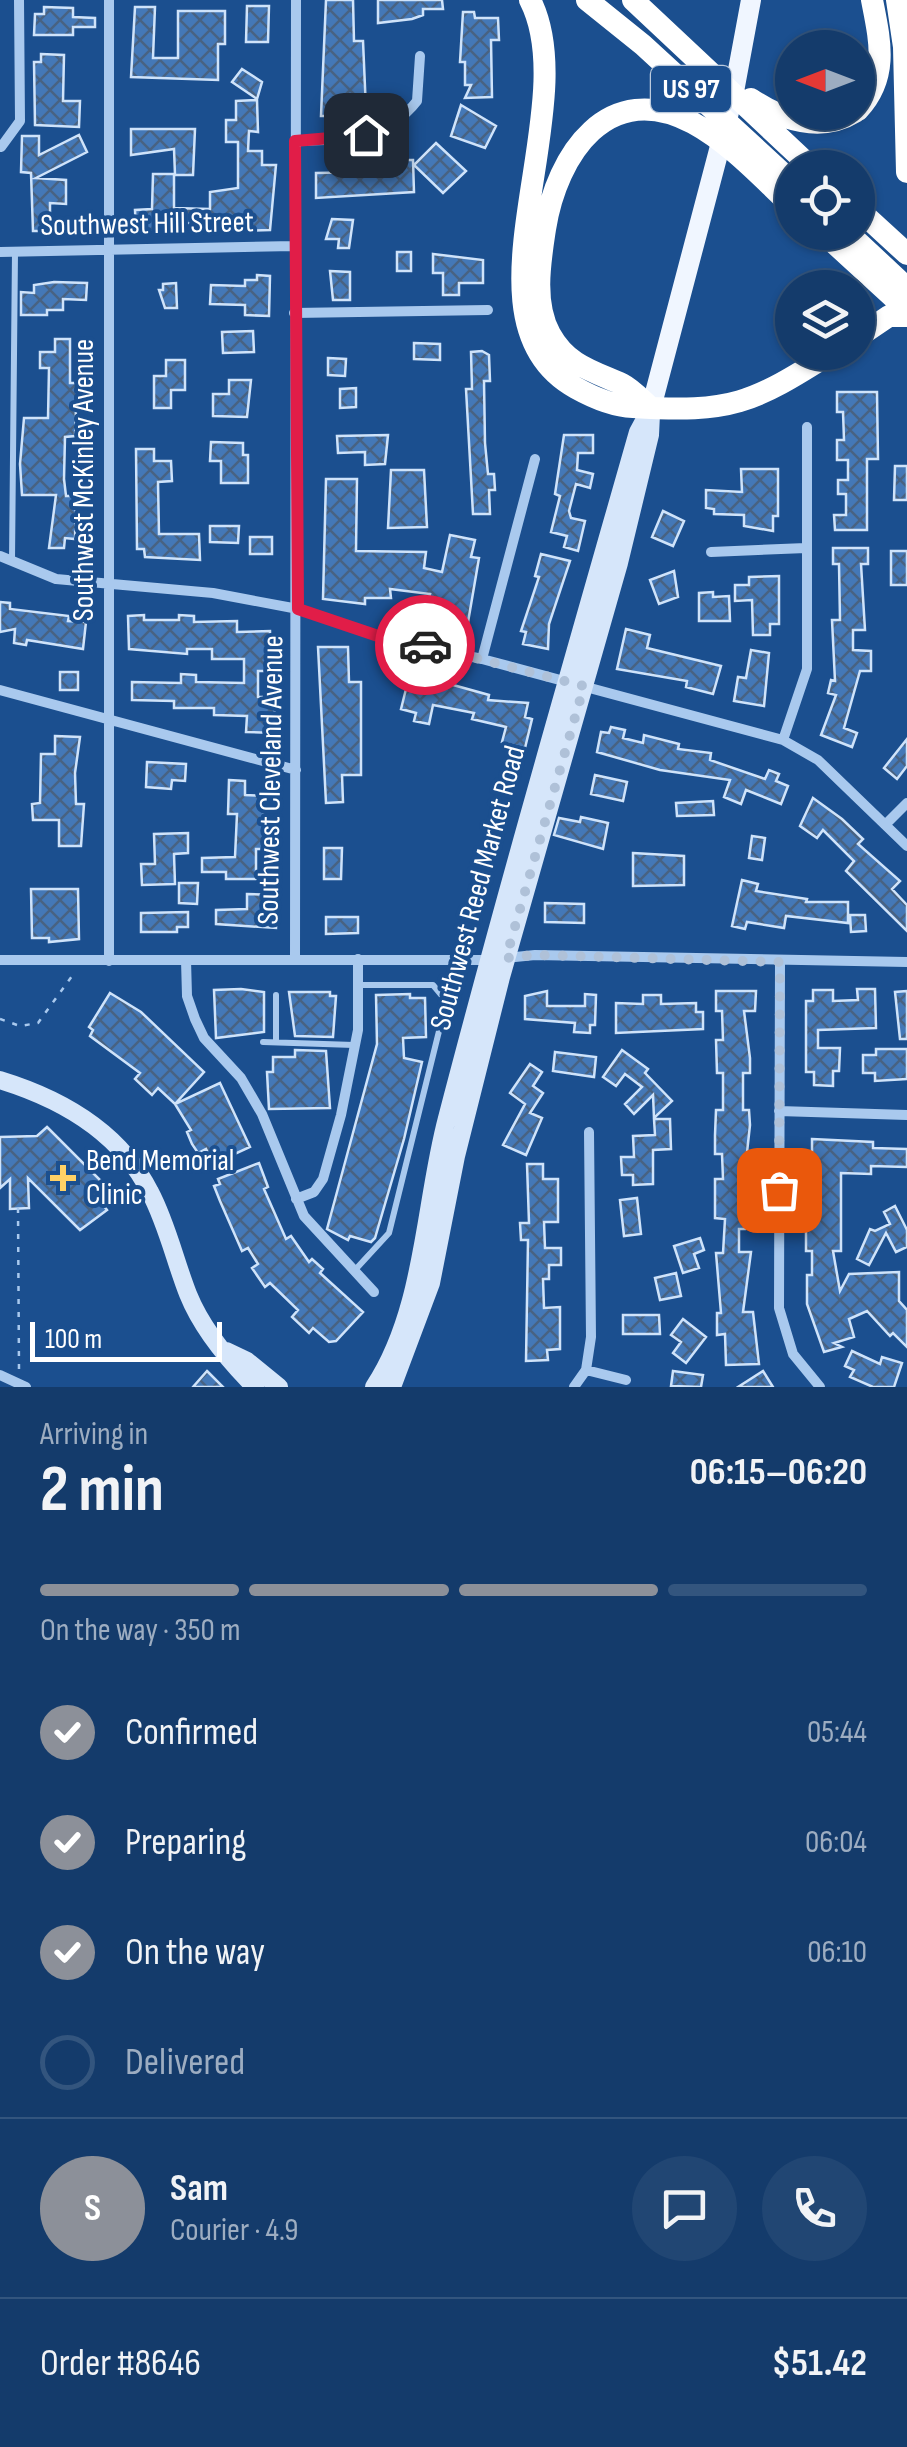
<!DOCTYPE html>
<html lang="en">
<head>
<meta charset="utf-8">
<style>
	:root { --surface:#143b6b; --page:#214673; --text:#f1f3f6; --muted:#9dadc1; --line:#33557e; --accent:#8c9099 }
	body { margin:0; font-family:"Sofia Sans Condensed",sans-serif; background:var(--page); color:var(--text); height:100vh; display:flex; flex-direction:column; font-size:38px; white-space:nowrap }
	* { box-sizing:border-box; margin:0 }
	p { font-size:32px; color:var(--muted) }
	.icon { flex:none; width:55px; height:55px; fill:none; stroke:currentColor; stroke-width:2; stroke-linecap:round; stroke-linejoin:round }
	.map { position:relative; height:1387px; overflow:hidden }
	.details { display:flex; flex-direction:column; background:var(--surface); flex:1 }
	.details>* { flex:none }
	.needle { width:65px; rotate:270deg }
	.fabs { position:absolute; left:775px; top:30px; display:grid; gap:20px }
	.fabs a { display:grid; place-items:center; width:100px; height:100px; border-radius:50%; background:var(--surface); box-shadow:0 2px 8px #0004,0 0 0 2px var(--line); font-size:50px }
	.scale { position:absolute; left:30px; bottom:25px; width:192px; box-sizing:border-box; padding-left:10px; border:5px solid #fff; border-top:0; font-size:28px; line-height:35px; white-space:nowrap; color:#fff; -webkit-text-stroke:8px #1b4f8f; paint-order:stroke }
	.pin { position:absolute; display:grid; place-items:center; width:85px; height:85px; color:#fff; margin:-42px; border-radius:20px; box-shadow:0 5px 15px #0006 }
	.courier { position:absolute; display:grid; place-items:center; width:100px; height:100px; margin:-50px; border:8px solid #e11d48; border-radius:50%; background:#fff; color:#222; box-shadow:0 2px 12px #0007 }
	.summary em { font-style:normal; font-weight:700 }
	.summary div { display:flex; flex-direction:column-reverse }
	.summary { display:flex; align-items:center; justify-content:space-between; height:170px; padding:0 40px }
	h1 { font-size:65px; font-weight:700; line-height:75px }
	.bar { display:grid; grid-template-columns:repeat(4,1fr); gap:15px 10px; align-content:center; height:120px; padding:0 40px }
	.bar i { height:12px; border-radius:8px; background:var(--line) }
	.bar .on { background:var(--accent) }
	.bar p { grid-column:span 4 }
	.line { display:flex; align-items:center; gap:25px; padding:0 40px; border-top:2px solid var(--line) }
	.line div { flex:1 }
	.round { display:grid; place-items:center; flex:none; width:105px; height:105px; border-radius:52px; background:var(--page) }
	ol { padding:0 40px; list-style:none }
	li { display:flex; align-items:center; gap:30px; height:110px }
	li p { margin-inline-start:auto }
	li .icon { padding:10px; border-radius:50%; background:var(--accent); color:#fff; stroke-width:4 }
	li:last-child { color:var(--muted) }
	li i { width:55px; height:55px; border:5px solid var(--line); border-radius:50% }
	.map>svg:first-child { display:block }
	.building { fill:url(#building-cross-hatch); stroke:#cfe3fa; stroke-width:2.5 }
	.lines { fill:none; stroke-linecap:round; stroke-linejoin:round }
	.path { stroke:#a9c9ee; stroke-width:2.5; stroke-dasharray:5 8; stroke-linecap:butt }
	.lane { stroke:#a9c9ee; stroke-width:6 }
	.street { stroke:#a9c9ee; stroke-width:10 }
	.secondary { stroke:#d6e6fa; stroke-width:18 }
	.primary { stroke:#f0f6ff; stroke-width:20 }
	.highway { stroke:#fff; stroke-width:22 }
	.done { stroke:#afc1d8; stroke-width:10; stroke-dasharray:0 18 }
	.route { stroke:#e11d48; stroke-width:12 }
	.poi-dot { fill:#ffd166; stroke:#1b4f8f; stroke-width:4 }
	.labels { text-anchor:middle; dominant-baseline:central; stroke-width:8; stroke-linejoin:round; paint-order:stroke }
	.shield { fill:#1b4f8f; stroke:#bbcadd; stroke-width:2.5 }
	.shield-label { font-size:28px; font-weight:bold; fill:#fff }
	.street-label { font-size:30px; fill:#fff; stroke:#1b4f8f }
	.poi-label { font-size:30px; fill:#fff; stroke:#1b4f8f; text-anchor:start }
</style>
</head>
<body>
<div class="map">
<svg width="907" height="1387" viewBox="0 0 907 1387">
	<defs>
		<pattern id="building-cross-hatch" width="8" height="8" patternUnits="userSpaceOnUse" patternTransform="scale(2.5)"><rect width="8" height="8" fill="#4478b7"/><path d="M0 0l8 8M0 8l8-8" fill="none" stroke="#486282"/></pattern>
	</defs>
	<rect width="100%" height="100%" fill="#1b4f8f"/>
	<path class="building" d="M326,0H353L354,41H363L366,110H332V116H321Z
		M378,0H442L443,9H423V15L412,19L378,23Z
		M247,6H269L268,42H246Z
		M44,7L73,8V17L95,18V27H73V35H34L35,14H44Z
		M135,7H155L153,58H178V11H225V44H218V80L131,77Z
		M463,12H474L475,18H498L499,40H491L492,97L465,98L471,85H465V62H460Z
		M41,54L64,55L63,101H80L79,127L35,125L34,62H41Z
		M242,69L262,82L257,99L232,82Z
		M257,100L258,132L249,131L248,151H262V165H276L270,230L238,231L184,223L185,232L136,231L135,210L152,209L153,174H174V208L210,209V192L238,188V142H226V120H236V101Z
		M461,105L496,126L485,148L451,136Z
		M131,129H195L193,175H175L174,149L131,155Z
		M79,135L87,152L36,178L66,180V204L50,203V231H33L31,173L21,172L22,136H39V155Z
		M436,143L466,171L443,193L414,165Z
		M402,160H413L414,192L316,198V173L368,172L379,166H402Z
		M332,219L353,220L349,248H338L339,239H326Z
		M397,252H411V271H397Z
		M433,254L483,260V283H459V295H443V273H433Z
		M330,271L350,272V300H333Z
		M257,275L270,276L269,316L245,315V305L210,304L211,285L245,286V280H257Z
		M54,282L87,283L86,300L63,299V310H47V315H21V292L34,293V285Z
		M176,283L177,308H165L159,290H163V284Z
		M253,331L254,352L223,353L222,332Z
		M55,339H70V383H77L75,436L65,437L64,479L66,496H76L75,539L65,538L64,548H49L56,495H22L20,464L24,418H48L49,368H40V352H55Z
		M414,343L440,344V360L414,359Z
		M482,351L489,355L490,381H484L485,443L488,474H494L495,490H489L490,514H473L466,389H472L471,352Z
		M328,358L346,359L345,376L328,375Z
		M166,360H185V390H171V408H154V376H166Z
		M229,380H251L247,417L213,416V394H229Z
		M356,388V407L340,408V389Z
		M837,392H877L878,459H867V530H835L834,515H846V494H838V480H848V460H837V440H844L843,412H837Z
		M388,435L385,464L365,465V452L338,453L337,436Z
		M564,435H593V453H578L577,470L593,474L590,488L576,484L569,511L571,518L585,521L578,551L564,547L567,536L551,532L560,496L555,494Z
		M211,442L243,443V455H248V483H221V461H210Z
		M136,449H154V461H171L172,481L158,482L159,534H199L200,560L145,557L144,549H137Z
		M895,466H907V500H894Z
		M741,469H778V516H773V531L744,526V515L714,514V509L706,508V490L742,492Z
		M391,470H424L427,527L388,528Z
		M326,479H357L356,551L426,552L424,568L442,572L450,535L475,540L471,557L479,558L466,634L436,627L437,619L424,616L430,594L390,589L391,598H365V604L323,599Z
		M663,511L684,521L673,546L652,537Z
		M210,526H239L238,543L210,542Z
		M250,537H272V554H250Z
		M833,548H868V564H861L865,630H853V650L871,651V671H860L844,728L857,733L852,747L821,735L836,695L828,693L831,680L835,681L832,620H840L839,564H833Z
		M891,551H907V585H891Z
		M541,554L570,561L549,624L548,649L523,644L526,632L521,631L539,577L535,576Z
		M674,571L678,597L659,604L650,580Z
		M779,576V624H770V635H753L752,600L735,601V585H749V577Z
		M713,592V597L729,596L730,621H699V593Z
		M0,602L10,603V609L69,616L68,621L86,622L83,649L27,640L26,645L14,643L15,629L0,632Z
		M144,615V620H179V615L194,616V622L237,621V632L270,631L271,671H258V697H275L274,733L246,732L247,716L214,715V708H174V701L132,700V682L181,683V674L196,675V682L244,683V659H212V649H187V654L129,649L128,616Z
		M626,629L650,635L647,648L721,666L713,694L686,687L687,681L617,669Z
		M318,647H348L349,682H361V775H342L343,802L326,803Z
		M751,650L769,653L764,706L734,701L738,677L746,678Z
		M60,672H78V690H60Z
		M410,673L489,695L488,700L528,703L525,717L532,719L525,748L502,742L506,727L472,719L474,713L433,705L429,724L414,721L416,713L401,709Z
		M611,727L625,730L623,738L643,743L644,735L679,744L678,749L711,753L710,760L765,779L769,770L779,774L776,781L788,786L781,804L746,790L741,804L724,797L730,780L660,770L597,752L601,732L609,733Z
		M55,736L80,737L75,773L76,804H84L81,846H59V820H33L32,804L40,803L41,754H55Z
		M907,739V766L897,779L884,768Z
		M147,762L186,764L185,781L172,780L171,789L146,787Z
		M595,775L627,782L623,801L591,794Z
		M229,780L245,781V795L263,796L266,849H256V879H226V872H202V858L235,857L237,814H228Z
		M813,798L842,819L863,839L858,844L900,881L892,889L907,905V931L846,871L854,861L823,830L817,838L800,826Z
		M713,801L714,815L677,816L676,803Z
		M581,817L608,823L603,849L554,835L559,818L580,822Z
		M188,833V853L174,854L175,884L142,885L141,864H155L154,834Z
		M752,836L765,838L762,860L749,858Z
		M324,848H342L341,879H324Z
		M633,853L684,856V885L633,886Z
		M742,880L758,884L756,891L807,899L806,902H848V923L786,916L784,928L747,922L745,929L732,926Z
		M179,883H198L197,904L179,903Z
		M31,889H78L79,939L49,942V938H32Z
		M247,894L277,895L276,928L216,924V910L247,909Z
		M545,903L584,904V923L545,922Z
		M188,912V927H177V932H141V913Z
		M850,915H865L866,931L851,932Z
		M326,917H358V933L326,934Z
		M241,989L264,992V1032L216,1038L214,990Z
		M857,989H875L876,1028L818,1030V1048H840L839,1071H833V1086L814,1085V1072H806V1001H813V990H833V1001L858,1000Z
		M547,991V1006H585V994L596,995L595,1025H590V1033L574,1032L575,1023L525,1019V996Z
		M716,991H756L755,1011H744L750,1058V1073H743V1110H749L750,1125L744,1180H750V1196L748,1219L745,1229H739V1252H751L743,1312H753L759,1364L726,1365L725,1334L717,1335V1313H721L716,1253H723L725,1219L715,1218V1179H723L722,1154H715V1135L716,1110H723V1073H717L716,1040H723L722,1011H716Z
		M907,991V1039H900L895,992Z
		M289,992H330V996H336L333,1037L295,1036Z
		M110,993L141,1012L204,1072L175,1104L158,1088L152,1095L135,1079L140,1073L90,1036L93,1030L89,1027Z
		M410,994V998H425L426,1037L403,1038L404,1058L422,1062L404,1139L375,1238L371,1242L350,1236L348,1240L327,1229L377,1044L376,995Z
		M643,995H661V1004L696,1003V1012H703V1029L616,1033V1003L643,1004Z
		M876,1049H907V1079L875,1081V1073H863V1055H876Z
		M295,1050L326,1051L330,1108L269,1109L267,1072H273V1057H295Z
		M622,1050L648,1069L645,1073L672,1101L654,1118L653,1095L634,1114L625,1104L642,1087L625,1074L616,1086L603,1077Z
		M555,1052L596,1057L594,1077L553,1071Z
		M530,1064L542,1072L533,1086L543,1093L530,1113L542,1118L526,1155L503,1145L525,1104L510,1093Z
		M220,1083L250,1147L213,1164L206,1149L198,1153L192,1144L187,1132L191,1130L175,1104Z
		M654,1119H670L671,1149L653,1150V1184L633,1185V1175H622L621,1157H634L633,1136L655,1135Z
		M47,1127L115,1195L104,1206L107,1210L80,1230L28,1178L29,1208L10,1209V1179L0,1188V1137L37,1136Z
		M812,1139L873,1142V1148L907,1149V1167L871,1166V1174L841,1173V1251H833L840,1291L849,1274L899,1272V1301L907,1310V1347L893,1333L890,1336L867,1311L849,1319L854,1337L834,1343L842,1347L824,1352L807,1304V1275H812V1251H806V1169H812Z
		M259,1163L268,1187L264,1189L286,1239L291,1236L309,1262L312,1259L323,1269L320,1273L363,1312L336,1341L329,1342L313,1328L309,1333L292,1317L298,1310L270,1283L265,1287L252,1268L258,1264L248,1248L242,1251L220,1201L214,1186L220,1184L218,1179Z
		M527,1164H543V1179H558V1222H544L545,1248H561V1265H549V1279H543L544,1308L560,1307V1349L547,1350L548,1360L526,1361L528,1240H521L520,1223H529Z
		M637,1198L641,1234L624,1236L620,1200Z
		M895,1206L907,1230V1247L896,1252L886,1233L869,1265L857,1259L870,1229L875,1231L890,1224L884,1212Z
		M700,1238L704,1250L694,1254L699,1268L683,1273L674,1246Z
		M676,1273L681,1296L660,1300L655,1278Z
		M623,1315H659L660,1334H623Z
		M683,1319L706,1337L686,1363L673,1353L681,1342L671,1335Z
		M852,1351L880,1364L882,1357L902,1363L894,1387H873L850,1377L854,1370L845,1366Z
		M207,1371L223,1387H193Z
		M673,1371L703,1375L701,1387L671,1386Z
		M763,1371L773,1387H738Z"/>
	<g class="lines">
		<path class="path" d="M0,1019L20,1026L38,1023L72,976
			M18,1208L19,1371"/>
		<path class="lane" d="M12,560L15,252
			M276,995V1042
			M263,1042L354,1045
			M355,1270L389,1233L444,1011L443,997L433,985H358"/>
		<path class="street" d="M109,0V961
			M295,141C341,140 387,140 417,101L420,56
			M1,147L20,121L19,0
			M0,252L294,246
			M294,313L488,310
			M711,552L806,548
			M0,556L56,579L213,593L298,609L384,638L482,659L783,740L818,760L907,846
			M482,659L535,459
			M0,690L296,770
			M783,740L807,669V427
			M886,824L907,803
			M506,958L535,955L907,962
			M0,960H488
			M186,960L187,996L195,1019L204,1038L241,1078L262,1114L304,1216L374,1292
			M295,960L296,0
			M780,962L779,1308L793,1354L820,1387
			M779,1111L907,1115
			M296,1199L314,1192L323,1179L341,1115L358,1030V959
			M586,1370L626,1380
			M0,1375L26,1387
			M574,1387L586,1370L591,1337L589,1132"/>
		<path class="secondary" d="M0,1080C62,1099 120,1132 150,1192C167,1224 175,1261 188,1294C202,1329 229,1361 255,1387
			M226,1351L247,1361L279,1387
			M374,1387C425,1310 424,1204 447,1118C507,888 573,660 638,432L651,408
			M392,1387L431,1283L456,1156L501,977L619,563L650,435L651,414"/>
		<path class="primary" d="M651,408L733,97L751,0"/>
		<path class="highway" d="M530,0C586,109 454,321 576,388C594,398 613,406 633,407C732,413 751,404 833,352
			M587,0L643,45L792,182
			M633,0L812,168
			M897,0L904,47L907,172
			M751,99C782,120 821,133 855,112
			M858,110C889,77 880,41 872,0
			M858,209L907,254
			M822,232L907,310
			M847,232L907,288
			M858,337L889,316H907
			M651,408C642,400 632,389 622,384C592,371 567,365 550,334C533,303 540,262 545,229C557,154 608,78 693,123C730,143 762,178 792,206"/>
	</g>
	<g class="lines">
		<path class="done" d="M425,645L584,686L506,958L535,955L780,962L779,1190"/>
		<path class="route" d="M366,135L295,141L298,609L384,638L425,645"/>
	</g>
	<path class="poi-dot" d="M58 1163h10v10h10v10h-10v10h-10v-10h-10v-10h10z"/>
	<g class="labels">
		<rect class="shield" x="651" y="66" width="80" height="46" rx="8"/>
		<g class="shield-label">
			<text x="691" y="89">US 97</text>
		</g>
		<g class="street-label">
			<text transform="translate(147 224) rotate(-1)">Southwest Hill Street</text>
			<text transform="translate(84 480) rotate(-90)">Southwest McKinley Avenue</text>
			<text transform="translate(271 780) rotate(-89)">Southwest Cleveland Avenue</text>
			<text transform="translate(478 888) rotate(-75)">Southwest Reed Market Road</text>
		</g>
		<g class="poi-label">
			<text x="86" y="1161">Bend Memorial<tspan x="86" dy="34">Clinic</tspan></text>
		</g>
	</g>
</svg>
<div class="fabs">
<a><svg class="needle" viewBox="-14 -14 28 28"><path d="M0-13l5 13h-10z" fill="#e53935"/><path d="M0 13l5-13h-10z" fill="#9dadc1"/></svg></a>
<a><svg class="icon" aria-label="locate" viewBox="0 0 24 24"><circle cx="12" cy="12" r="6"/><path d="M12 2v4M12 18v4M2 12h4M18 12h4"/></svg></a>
<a><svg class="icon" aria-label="layers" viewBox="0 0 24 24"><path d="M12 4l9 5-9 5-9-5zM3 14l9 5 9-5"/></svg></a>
</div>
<div class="scale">100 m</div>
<div class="pin" style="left:779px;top:1190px;background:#ea580c"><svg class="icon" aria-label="bag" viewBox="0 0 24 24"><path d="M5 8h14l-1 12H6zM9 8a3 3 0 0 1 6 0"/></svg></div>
<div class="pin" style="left:366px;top:135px;background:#1f2937"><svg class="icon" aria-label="home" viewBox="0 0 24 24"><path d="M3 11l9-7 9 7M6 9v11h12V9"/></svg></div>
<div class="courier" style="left:425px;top:645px"><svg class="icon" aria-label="car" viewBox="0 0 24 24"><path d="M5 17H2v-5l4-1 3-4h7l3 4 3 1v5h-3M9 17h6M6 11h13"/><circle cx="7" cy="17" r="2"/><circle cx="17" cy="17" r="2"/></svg></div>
</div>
<section class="details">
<div class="summary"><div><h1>2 min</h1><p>Arriving in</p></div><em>06:15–06:20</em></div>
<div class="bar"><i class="on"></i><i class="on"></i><i class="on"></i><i></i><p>On the way · 350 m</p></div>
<ol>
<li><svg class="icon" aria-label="check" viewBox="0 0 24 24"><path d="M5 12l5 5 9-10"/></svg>Confirmed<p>05:44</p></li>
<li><svg class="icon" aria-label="check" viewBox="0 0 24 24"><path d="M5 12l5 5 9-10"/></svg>Preparing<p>06:04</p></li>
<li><svg class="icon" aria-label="check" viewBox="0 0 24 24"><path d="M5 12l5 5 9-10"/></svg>On the way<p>06:10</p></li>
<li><i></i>Delivered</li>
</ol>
<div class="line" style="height:180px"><b class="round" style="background:var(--accent);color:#fff">S</b><div><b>Sam</b><p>Courier · 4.9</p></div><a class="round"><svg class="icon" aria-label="chat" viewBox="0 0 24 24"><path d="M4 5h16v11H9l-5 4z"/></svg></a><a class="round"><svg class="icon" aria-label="phone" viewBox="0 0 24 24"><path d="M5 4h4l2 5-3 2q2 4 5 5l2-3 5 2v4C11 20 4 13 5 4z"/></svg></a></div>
<div class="line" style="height:130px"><div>Order #8646</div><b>$51.42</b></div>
</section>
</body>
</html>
